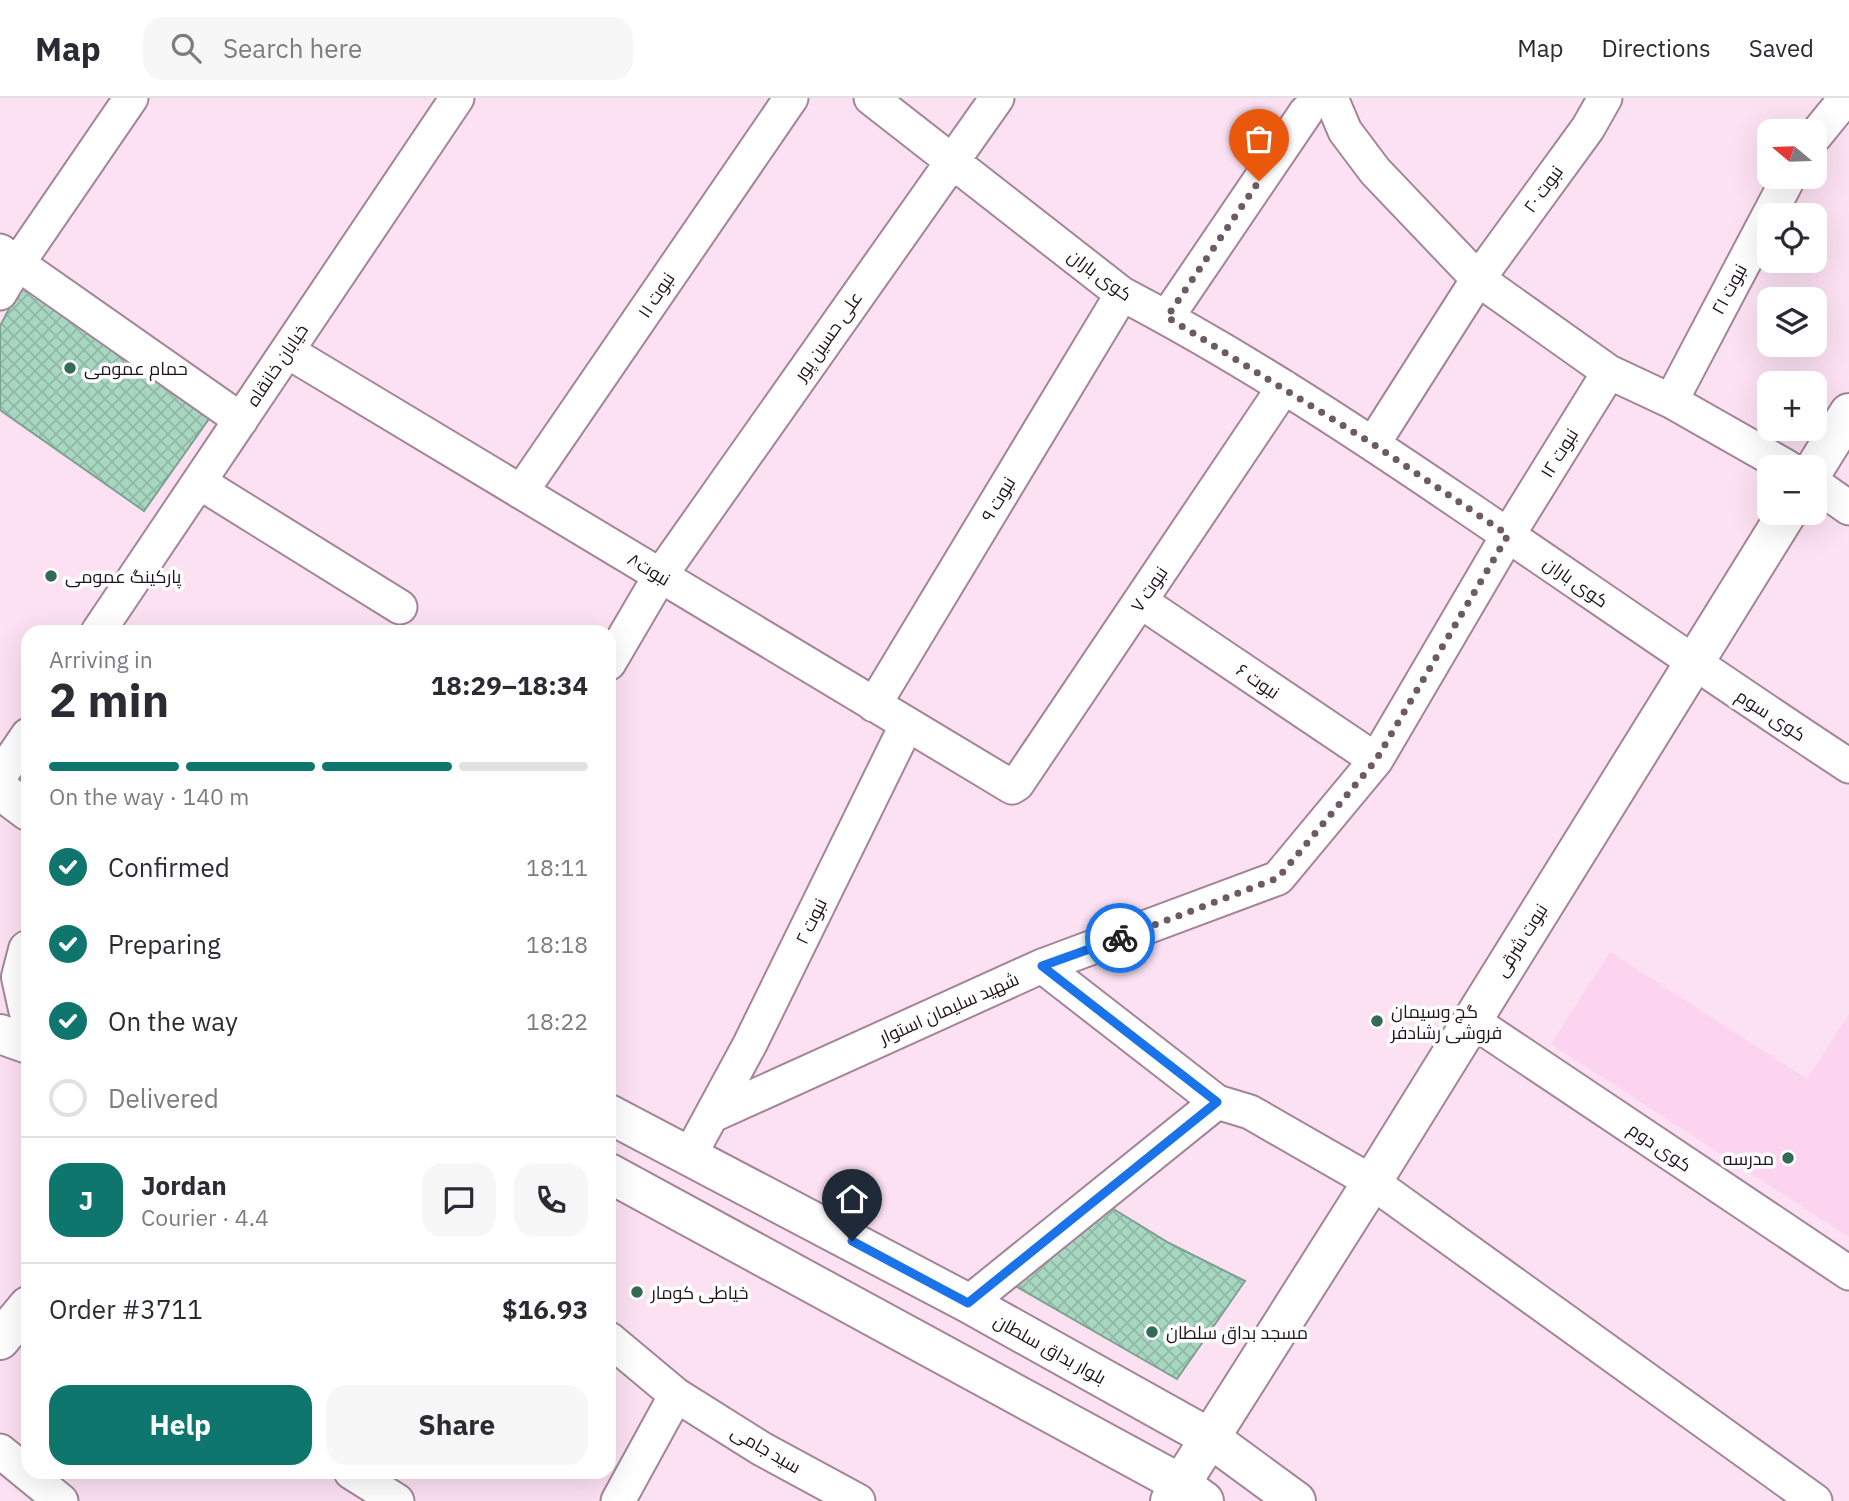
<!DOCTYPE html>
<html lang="en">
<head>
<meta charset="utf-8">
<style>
	:root { --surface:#fff; --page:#f7f7f7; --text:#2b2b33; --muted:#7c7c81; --line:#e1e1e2; --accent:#0f766e }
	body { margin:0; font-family:"IBM Plex Sans",Cairo,sans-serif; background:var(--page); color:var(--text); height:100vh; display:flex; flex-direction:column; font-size:26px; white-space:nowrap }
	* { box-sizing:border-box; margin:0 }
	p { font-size:23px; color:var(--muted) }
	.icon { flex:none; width:38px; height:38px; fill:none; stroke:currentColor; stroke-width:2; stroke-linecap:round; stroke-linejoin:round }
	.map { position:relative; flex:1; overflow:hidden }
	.details { position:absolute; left:21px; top:527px; width:595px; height:854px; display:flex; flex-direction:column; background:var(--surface); border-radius:21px; box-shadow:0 7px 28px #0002 }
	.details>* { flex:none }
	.needle { width:46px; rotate:289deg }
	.fabs { position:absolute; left:1757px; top:21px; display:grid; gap:14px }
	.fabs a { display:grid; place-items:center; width:70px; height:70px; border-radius:14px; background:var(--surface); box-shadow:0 7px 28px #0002; font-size:35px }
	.pin { position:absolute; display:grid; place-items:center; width:60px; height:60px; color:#fff; margin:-72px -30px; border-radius:50% 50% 50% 0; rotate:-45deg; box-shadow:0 0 7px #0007 }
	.pin .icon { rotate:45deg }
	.courier { position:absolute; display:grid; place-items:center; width:70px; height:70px; margin:-35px; border:5px solid #1a73e8; border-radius:50%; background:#fff; color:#222; box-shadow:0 2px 9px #0007 }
	.head em { font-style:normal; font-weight:800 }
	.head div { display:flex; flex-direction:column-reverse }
	.head { display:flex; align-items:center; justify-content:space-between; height:119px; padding:0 28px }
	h1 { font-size:46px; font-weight:800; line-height:52px }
	.bar { display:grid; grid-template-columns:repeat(4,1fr); gap:10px 7px; align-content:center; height:84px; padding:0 28px }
	.bar i { height:9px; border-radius:5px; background:var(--line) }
	.bar .current { background:var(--accent) }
	.bar p { grid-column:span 4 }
	.line { display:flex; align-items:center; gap:18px; padding:0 28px; border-top:2px solid var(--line) }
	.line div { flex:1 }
	.round { display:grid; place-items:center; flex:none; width:74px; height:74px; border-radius:21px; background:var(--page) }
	ol { padding:0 28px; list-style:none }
	li { display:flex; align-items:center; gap:21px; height:77px }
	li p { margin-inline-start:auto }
	li .icon { padding:7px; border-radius:50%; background:var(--accent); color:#fff; stroke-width:4 }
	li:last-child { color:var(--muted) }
	li i { width:38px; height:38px; border:4px solid var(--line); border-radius:50% }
	.primary-button { display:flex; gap:14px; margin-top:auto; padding:14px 28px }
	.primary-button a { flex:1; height:80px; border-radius:21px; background:var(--accent); color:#fff; font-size:28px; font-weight:800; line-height:80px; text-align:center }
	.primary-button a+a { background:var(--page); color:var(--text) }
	header { display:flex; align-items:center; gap:42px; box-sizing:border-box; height:98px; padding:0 35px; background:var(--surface); border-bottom:2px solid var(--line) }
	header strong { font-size:33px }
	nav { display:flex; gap:38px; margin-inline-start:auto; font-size:24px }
	.search { width:490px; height:63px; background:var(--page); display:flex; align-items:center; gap:18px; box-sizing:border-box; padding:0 24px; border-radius:21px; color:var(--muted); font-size:26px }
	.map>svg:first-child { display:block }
	.built { fill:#fcd4ef }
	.building { fill:url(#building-cross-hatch); stroke:#7da191; stroke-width:2 }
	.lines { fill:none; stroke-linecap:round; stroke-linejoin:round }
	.minor-casing { stroke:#a38599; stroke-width:37 }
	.tertiary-casing { stroke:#a38599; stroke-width:42 }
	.secondary-casing { stroke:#a38599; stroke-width:42 }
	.minor { stroke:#fff; stroke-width:33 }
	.tertiary { stroke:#fff; stroke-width:38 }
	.secondary { stroke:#fff; stroke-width:38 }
	.done { stroke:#6c5b66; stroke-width:7; stroke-dasharray:0 12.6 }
	.route { stroke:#1a73e8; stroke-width:9 }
	.poi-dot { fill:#336c56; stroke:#fff; stroke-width:2.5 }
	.labels { text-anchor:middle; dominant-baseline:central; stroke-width:7; stroke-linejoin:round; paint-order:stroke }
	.street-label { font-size:18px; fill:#1e131a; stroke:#fff }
	.poi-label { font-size:18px; fill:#1e131a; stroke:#fff; text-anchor:start }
</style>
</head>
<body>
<header>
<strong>Map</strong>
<div class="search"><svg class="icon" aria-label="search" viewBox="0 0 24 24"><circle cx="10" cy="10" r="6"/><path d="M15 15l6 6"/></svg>Search here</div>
<nav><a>Map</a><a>Directions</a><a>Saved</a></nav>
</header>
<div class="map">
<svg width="1849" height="1403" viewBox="0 0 1849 1403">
	<defs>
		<pattern id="building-cross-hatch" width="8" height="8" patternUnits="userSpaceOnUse" patternTransform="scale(1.75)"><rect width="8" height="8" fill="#a8d7c1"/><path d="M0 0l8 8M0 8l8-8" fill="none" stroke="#90b8a5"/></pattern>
	</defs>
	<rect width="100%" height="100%" fill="#fce1f2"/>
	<path class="built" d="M1610,854L1807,981L1849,916V1139L1551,946Z"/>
	<path class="building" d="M21,188L211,318L144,413L0,312V228Z
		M1107,1107L1169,1145L1245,1183L1177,1281L1012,1186Z"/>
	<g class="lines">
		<g class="minor-casing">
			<path id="minor" d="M871,0L1122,196C1239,257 1350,330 1459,404C1589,492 1718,582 1849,668
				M1331,0L1345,33L1375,73L1478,181L1609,274L1671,303L1787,369
				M1815,38L1846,0
				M0,153L241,322
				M0,195L18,165L131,0
				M1167,219L1306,14
				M287,253L1012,689L1017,686L1284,289
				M1671,303L1789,79
				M1373,346L1478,181L1588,30L1605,0
				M199,384L400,509
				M1815,386L1849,410
				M521,394L791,0
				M1140,503L1376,662
				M98,534L457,0
				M609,565L660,478L997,0
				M874,607L1122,196
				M0,678L28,637
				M1042,868L1217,1004L1250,1014L1372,1084L1815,1403
				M1471,922L1849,1175
				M711,1018L750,946L907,626
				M690,1057L711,1018L1042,868L1278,780L1376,662L1508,437L1609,274
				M968,1205L1217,1004
				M609,1241L676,1297L762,1351L858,1403
				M0,1353L61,1403
				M351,1374L397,1403
				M618,1403L676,1297"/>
		</g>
		<g class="tertiary-casing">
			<path id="tertiary" d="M1815,370L1849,315
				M0,936L28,946
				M0,1242L28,1208
				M1170,1403L1372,1084L1787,415"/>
		</g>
		<g class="secondary-casing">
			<path id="secondary" d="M0,692L28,713
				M28,852L21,879L28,911
				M609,1016L968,1205L1210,1340L1296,1403
				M609,1075L1181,1386L1204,1403"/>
		</g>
		<use href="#minor" class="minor"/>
		<use href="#tertiary" class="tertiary"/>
		<use href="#secondary" class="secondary"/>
	</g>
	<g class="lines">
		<path class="done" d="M1120,840L1278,780L1376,662L1508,437L1373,346L1167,219L1259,83"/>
		<path class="route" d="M852,1143L968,1205L1217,1004L1042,868L1120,840"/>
	</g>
	<g class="poi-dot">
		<circle cx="70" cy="270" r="7"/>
		<circle cx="51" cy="478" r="7"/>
		<circle cx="1377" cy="923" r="7"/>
		<circle cx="1788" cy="1060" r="7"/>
		<circle cx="637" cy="1194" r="7"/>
		<circle cx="1152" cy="1234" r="7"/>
	</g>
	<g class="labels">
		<g class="street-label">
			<text transform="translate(1543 91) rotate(-54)">نبوت ۲۰</text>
			<text transform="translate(1100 177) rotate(36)">کوی باران</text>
			<text transform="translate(1729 191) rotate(-62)">نبوت ۲۱</text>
			<text transform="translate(656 197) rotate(-56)">نبوت ۱۱</text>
			<text transform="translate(828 238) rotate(-55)">علی حسین پور</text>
			<text transform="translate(277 267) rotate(-56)">خیابان خانقاه</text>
			<text transform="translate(1559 355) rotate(-58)">نبوت ۱۲</text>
			<text transform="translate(998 401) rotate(-59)">نبوت ۹</text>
			<text transform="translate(649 471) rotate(31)">نبوت۸</text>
			<text transform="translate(1576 484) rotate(35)">کوی باران</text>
			<text transform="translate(1149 491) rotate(-56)">نبوت ۷</text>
			<text transform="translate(1258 583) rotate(34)">نبوت ۶</text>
			<text transform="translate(1771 617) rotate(33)">کوی سوم</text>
			<text transform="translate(811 823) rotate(-64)">نبوت ۲</text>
			<text transform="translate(1521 842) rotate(-58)">نبوت شرقی</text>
			<text transform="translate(949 910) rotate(-24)">شهید سلیمان استوار</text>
			<text transform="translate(1660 1049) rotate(34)">کوی دوم</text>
			<text transform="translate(1050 1251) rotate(29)">بلوار بداق سلطان</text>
			<text transform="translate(766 1351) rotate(30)">سید جامی</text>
		</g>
		<g class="poi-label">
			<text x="84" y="270">حمام عمومی</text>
			<text x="65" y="478">پارکینگ عمومی</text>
			<text x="1391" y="913">گچ وسیمان<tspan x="1391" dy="21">فروشی رشادفر</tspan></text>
			<text x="1774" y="1060" text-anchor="end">مدرسه</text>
			<text x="651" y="1194">خیاطی کومار</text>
			<text x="1166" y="1234">مسجد بداق سلطان</text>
		</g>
	</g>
</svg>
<div class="fabs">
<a><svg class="needle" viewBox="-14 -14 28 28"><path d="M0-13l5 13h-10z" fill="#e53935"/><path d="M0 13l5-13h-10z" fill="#7c7c81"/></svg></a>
<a><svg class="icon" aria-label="locate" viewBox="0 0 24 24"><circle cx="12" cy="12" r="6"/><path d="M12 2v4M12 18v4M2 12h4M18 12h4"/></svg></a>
<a><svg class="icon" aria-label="layers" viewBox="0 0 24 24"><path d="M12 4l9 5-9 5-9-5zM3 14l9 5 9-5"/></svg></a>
<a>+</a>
<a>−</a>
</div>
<div class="pin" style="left:1259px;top:83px;background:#ea580c"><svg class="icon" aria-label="bag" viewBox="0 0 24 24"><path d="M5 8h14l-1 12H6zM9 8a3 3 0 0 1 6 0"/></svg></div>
<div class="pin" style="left:852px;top:1143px;background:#1f2937"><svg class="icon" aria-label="home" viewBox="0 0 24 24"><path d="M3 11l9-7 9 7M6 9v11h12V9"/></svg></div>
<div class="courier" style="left:1120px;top:840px"><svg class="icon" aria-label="bike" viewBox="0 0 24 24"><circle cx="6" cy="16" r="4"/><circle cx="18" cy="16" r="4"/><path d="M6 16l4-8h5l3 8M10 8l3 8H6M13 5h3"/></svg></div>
<section class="details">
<div class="head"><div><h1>2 min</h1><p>Arriving in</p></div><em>18:29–18:34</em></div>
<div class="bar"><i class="current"></i><i class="current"></i><i class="current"></i><i></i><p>On the way · 140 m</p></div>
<ol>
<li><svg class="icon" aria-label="check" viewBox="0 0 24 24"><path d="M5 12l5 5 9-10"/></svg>Confirmed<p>18:11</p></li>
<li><svg class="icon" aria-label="check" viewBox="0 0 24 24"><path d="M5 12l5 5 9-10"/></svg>Preparing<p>18:18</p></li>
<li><svg class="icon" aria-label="check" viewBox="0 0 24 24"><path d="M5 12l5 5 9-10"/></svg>On the way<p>18:22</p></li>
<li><i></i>Delivered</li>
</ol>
<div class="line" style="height:126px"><b class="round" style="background:var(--accent);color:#fff">J</b><div><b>Jordan</b><p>Courier · 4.4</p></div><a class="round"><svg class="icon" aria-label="chat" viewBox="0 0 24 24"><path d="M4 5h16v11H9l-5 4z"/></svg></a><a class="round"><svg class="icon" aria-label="phone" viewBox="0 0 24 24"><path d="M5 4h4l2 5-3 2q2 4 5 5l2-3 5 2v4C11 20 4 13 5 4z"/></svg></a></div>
<div class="line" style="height:91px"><div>Order #3711</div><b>$16.93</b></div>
<div class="primary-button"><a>Help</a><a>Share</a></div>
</section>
</div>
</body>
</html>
